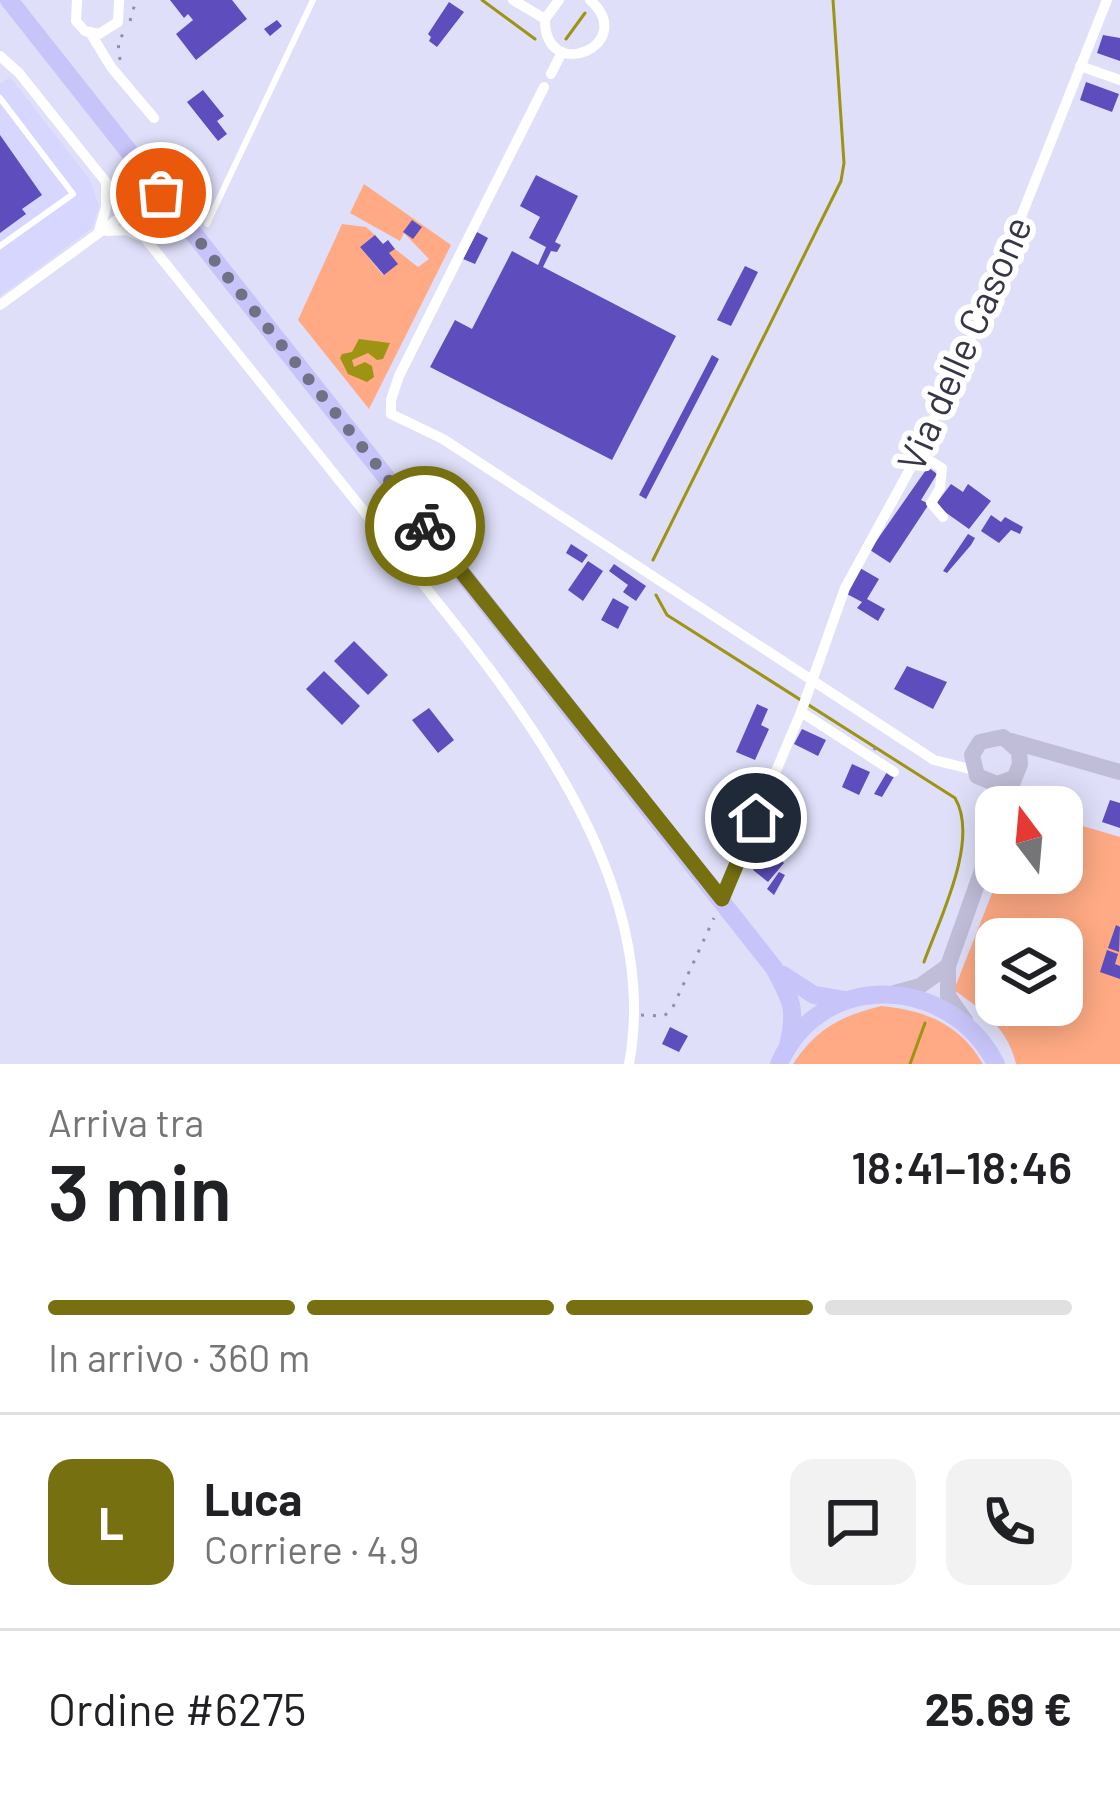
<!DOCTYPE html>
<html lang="it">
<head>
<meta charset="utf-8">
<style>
	:root { --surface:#fff; --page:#f2f2f2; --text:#202124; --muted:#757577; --line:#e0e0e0; --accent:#767010 }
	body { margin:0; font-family:Barlow,sans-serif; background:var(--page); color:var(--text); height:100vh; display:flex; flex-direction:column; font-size:45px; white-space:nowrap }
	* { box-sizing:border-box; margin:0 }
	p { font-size:39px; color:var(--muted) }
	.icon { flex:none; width:66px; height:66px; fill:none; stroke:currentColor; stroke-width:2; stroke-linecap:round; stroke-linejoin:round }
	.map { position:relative; height:1064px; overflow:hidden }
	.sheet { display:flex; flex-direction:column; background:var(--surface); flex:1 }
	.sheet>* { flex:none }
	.needle { width:78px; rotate:344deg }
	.fabs { position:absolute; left:975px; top:786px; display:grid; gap:24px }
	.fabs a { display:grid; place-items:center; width:108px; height:108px; border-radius:24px; background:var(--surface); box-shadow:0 6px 30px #0003; font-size:60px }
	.pin { position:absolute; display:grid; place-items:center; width:102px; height:102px; color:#fff; margin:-51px; border:6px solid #fff; border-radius:50%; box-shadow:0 3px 12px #0007 }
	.courier { position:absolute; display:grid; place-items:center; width:120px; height:120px; margin:-60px; border:9px solid #767010; border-radius:50%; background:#fff; color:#222; box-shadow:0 3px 15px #0007 }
	.headline em { font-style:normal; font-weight:600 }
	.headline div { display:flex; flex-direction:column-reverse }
	.headline { display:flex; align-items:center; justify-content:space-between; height:204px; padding:0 48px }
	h1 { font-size:78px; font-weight:600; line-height:90px }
	.bar { display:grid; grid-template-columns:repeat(4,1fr); gap:18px 12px; align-content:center; height:144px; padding:0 48px }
	.bar i { height:15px; border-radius:9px; background:var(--line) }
	.bar .selected { background:var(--accent) }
	.bar p { grid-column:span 4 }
	.line { display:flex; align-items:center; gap:30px; padding:0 48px; border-top:3px solid var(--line) }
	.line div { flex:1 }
	.round { display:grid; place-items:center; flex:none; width:126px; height:126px; border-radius:24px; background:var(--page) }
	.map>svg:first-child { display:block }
	.built { fill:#d6d6fe }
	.green { fill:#ffaa84; fill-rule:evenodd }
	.water { fill:#9c9412 }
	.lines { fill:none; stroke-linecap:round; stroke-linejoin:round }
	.stream { stroke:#9c9412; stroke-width:3 }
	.building { fill:#5e4dbc }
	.path { stroke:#9090a6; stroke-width:3; stroke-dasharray:3 9; stroke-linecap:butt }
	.lane { stroke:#fff; stroke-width:6 }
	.street { stroke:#fff; stroke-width:10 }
	.secondary { stroke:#bfbdd7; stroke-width:16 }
	.primary { stroke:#c7c4f9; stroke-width:18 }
	.done { stroke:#717185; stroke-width:12; stroke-dasharray:0 21.6 }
	.route { stroke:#767010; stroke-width:15 }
	.labels { text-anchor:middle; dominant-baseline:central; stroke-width:12; stroke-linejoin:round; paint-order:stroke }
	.street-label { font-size:39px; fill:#363647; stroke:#fff }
</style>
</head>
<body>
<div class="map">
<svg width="1120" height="1064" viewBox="0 0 1120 1064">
	<rect width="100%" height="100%" fill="#dfdff9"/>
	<path class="built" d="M10,77L90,180L99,206L92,228L0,296V84Z"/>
	<path class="green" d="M364,184L451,245L369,409L298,320L342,224L366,227L375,235L360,247L383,275L397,264L389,253L395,249L418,267L429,259L404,233L400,241L350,213Z
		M1062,820L1120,837V1064H1016C1008,1028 982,1010 954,990L1000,873H1062ZM996,939H1062V1005H996Z
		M881,1006C925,1010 960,1024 983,1064H793C816,1029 841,1016 881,1006Z"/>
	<path class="water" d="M359,339L390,343L383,359L377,360L368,353L352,360L354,367L365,362L372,366L374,377L367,382L348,374L340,358L342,354L352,352Z"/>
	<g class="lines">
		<path class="stream" d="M482,0L535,39
			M566,39L585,13
			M653,560L841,181L844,163L833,0
			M656,595L667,615L955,798C980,840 939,920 924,962
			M910,1064L925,1023"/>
	</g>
	<path class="building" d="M170,0H232L247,19L196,60L176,34L193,20L188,14L184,18Z
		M449,2L464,12L437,47L429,41L431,37L428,34Z
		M277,20L282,26L270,36L264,29Z
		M1103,35L1120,38V61L1097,53Z
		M1086,82L1119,94L1112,112L1080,100Z
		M203,90L224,116L217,121L227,134L218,141L187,102Z
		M0,135L42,195L22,209L26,214L0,233Z
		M536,175L578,196L555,242L561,245L557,252L551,251L543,267L676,336L612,460L430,367L455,320L472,329L512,251L538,265L546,247L529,238L540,217L520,206Z
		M412,220L422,227L413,239L403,232Z
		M477,232L488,238L475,264L463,259Z
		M375,235L383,244L388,240L395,249L389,253L398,264L384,275L360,247Z
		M745,266L758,272L731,326L717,320Z
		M712,355L719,359L646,499L639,495Z
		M928,467L937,474L921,500L929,504L890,563L870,550Z
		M951,484L963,492L968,484L991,501L969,529L935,505Z
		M991,515L1001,522L1005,517L1023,527L1020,534L1011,530L999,543L981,531Z
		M968,534L975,538L971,545L947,573L943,571Z
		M571,544L588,555L582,563L566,553Z
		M588,561L603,571L583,601L568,590Z
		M614,564L646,586L636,601L623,592L628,585L609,571Z
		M860,568L879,579L867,599L885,609L878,621L857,608L862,602L845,593Z
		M613,598L629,607L618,629L601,620Z
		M354,641L388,675L368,695L334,661Z
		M907,666L947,682L933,709L894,689Z
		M324,671L360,706L342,725L306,689Z
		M757,704L768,709L761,725L769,729L755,760L736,752Z
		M429,708L454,740L438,753L412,720Z
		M802,729L826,740L818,756L794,744Z
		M852,764L870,772L859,795L842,787Z
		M887,772L895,775L882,797L874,794Z
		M1110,800L1120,803V828L1102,822Z
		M762,845L784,863L768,882L753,870L765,856L757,850Z
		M779,872L785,875L774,895L767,889Z
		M1116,925L1120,927L1119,952L1108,948Z
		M1107,950L1118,954L1115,964L1120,966V979L1100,972Z
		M670,1027L688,1036L679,1052L662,1044Z"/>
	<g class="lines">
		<path class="path" d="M130,21L136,0
			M120,60L118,42L126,29
			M874,750L880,740
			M641,1015L664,1016L672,1009L714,918"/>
		<path class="lane" d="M0,98L73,194L0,246
			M207,224L313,0"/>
		<path class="street" d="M77,0L76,21L85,31L99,34L118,22L119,0
			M513,0L545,19
			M559,0L545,19C544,86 640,44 590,0
			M91,34L111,67L154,118
			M0,56L19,73L129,211
			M1080,66L1120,80
			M551,74L562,52
			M544,87L399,376L391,400V414L443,439L934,760L974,770
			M99,231L106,207V185
			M107,231L126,230L145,238
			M0,305L129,211L145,238C219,330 293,422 367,515C484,661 667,860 629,1064
			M917,453L942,468L940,488L931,503L943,517
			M801,712L894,772
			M722,899L801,712L845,588L910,469L984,310L1107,0"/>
		<path class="secondary" d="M1011,741L1120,772
			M1003,807L1020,764L1019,751L1003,737L980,742L972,755L977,776L997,784L1011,779
			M891,994L920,986L948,966
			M965,1020L948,996V966L996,831"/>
		<path class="primary" d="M9,0L774,968C792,1001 797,1009 788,1046
			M783,975L814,995L844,1000
			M779,1064C821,968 951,975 996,1064"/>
	</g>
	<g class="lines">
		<path class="done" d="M161,193L425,526"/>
		<path class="route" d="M425,526L722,899L756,818"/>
	</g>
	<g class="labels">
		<g class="street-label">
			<text transform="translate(963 343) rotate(-66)">Via delle Casone</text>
		</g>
	</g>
</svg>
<div class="fabs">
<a><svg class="needle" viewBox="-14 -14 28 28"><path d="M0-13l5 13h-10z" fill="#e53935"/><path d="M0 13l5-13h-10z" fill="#757577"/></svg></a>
<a><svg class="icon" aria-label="layers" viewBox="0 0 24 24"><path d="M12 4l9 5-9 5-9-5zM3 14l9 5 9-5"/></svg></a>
</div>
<div class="pin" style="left:161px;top:193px;background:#ea580c"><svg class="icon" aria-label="bag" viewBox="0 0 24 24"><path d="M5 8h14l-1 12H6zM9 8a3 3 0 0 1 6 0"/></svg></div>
<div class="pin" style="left:756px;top:818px;background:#1f2937"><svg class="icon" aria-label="home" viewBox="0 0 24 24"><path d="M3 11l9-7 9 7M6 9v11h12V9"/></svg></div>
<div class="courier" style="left:425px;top:526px"><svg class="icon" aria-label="bike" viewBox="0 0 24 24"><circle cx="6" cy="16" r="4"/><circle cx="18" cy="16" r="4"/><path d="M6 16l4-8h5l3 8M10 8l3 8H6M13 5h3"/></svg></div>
</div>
<section class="sheet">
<div class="headline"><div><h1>3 min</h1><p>Arriva tra</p></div><em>18:41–18:46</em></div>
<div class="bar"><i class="selected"></i><i class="selected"></i><i class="selected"></i><i></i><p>In arrivo · 360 m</p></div>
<div class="line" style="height:216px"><b class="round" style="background:var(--accent);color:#fff">L</b><div><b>Luca</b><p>Corriere · 4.9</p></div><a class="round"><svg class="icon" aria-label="chat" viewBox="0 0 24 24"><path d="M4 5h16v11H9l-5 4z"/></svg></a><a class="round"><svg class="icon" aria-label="phone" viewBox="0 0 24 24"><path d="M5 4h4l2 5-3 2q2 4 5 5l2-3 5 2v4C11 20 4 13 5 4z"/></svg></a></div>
<div class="line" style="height:156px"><div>Ordine #6275</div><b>25.69 €</b></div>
</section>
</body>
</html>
